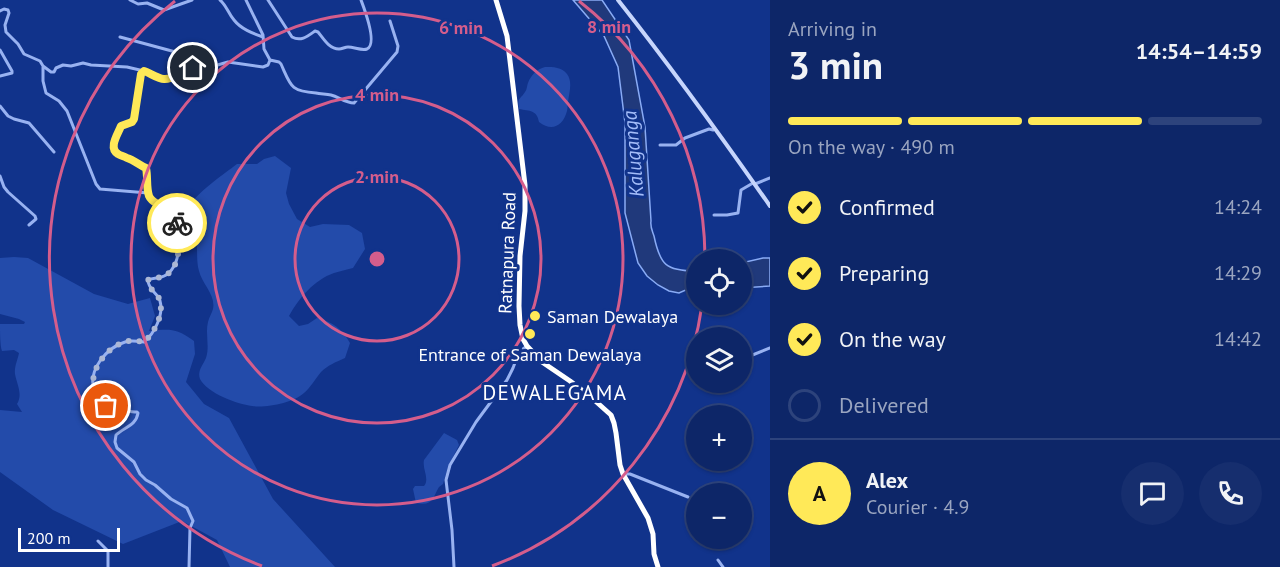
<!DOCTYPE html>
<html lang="en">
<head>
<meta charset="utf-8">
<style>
	:root { --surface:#0d2668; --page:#162e6e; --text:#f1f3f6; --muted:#9aa5c0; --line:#2d437c; --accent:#ffe958 }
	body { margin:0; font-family:"PT Sans",sans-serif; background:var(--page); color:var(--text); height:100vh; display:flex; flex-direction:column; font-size:22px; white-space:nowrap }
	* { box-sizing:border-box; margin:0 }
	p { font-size:20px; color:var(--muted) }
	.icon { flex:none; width:33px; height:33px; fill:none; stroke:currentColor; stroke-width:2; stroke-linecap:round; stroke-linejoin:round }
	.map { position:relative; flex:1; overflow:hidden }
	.details { display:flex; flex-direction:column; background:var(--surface); width:510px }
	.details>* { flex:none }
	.fabs { position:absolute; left:686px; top:249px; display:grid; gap:12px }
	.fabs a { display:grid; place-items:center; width:66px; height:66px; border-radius:50%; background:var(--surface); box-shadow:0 2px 4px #0004,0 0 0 2px var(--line); font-size:30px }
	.scale { position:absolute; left:18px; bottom:15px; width:102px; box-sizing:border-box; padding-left:6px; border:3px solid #fff; border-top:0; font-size:16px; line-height:21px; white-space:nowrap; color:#fff; -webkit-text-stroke:4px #11338b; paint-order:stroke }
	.pin { position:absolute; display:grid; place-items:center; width:51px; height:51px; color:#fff; margin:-26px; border:3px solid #fff; border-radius:50%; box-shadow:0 2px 6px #0007 }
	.courier { position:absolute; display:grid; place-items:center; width:60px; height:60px; margin:-30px; border:4px solid #ffe958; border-radius:50%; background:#fff; color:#222; box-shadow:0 2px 8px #0007 }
	.summary em { font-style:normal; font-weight:700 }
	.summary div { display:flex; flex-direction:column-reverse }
	.summary { display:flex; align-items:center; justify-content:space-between; height:102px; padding:0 18px }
	h1 { font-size:39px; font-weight:700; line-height:45px }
	.bar { display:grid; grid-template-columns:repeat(4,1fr); gap:9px 6px; align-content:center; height:72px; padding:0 18px }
	.bar i { height:8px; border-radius:4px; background:var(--line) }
	.bar .on { background:var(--accent) }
	.bar p { grid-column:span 4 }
	.line { display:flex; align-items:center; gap:15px; padding:0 18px; border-top:2px solid var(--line) }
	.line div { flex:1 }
	.round { display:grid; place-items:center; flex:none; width:63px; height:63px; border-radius:32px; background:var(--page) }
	ol { padding:0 18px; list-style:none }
	li { display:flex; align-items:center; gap:18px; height:66px }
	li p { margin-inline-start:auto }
	li .icon { padding:6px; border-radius:50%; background:var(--accent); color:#111; stroke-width:4 }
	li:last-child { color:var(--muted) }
	li i { width:33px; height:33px; border:3px solid var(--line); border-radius:50% }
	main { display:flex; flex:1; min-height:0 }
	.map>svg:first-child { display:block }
	.green { fill:#234baa }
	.water { fill:#20397b; stroke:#89abf5; stroke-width:1.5 }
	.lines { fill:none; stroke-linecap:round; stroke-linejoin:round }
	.street { stroke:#98b2f1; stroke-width:3 }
	.secondary { stroke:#c6d5fc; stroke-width:4 }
	.highway { stroke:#fff; stroke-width:5 }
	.done { stroke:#acb8d6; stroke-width:6; stroke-dasharray:0 10.8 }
	.route { stroke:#ffe958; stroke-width:8 }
	.ring { fill:none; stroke:#d45d8c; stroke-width:3 }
	.poi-dot { fill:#ffe958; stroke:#11338b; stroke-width:2 }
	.labels { text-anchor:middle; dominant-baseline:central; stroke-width:6; stroke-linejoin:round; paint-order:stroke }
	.street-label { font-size:18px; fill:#fff; stroke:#11338b }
	.poi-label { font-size:18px; fill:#fff; stroke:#11338b; text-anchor:start }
	.water-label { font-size:20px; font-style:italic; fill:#a4bdf9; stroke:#11338b }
	.quarter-label { font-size:21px; letter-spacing:1.5px; fill:#fff; stroke:#11338b }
	.centre { fill:#d45d8c; stroke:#11338b; stroke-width:3 }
	.ring-label { font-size:18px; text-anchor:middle; font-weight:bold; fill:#d45d8c; stroke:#11338b; stroke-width:6; stroke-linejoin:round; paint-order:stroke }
</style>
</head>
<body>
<main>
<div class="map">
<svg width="770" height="567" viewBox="0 0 770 567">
	<rect width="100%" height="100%" fill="#11338b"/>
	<path class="green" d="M545,67C553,67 562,67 567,74C573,82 569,93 568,102C567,105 568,108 567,111C563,126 552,132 539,122C537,110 530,111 519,109C517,97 520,100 525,92C527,90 527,85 528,83C531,75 537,69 545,67Z
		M275,156L291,168L286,193L289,204L297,219L310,227L323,224L349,225L362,233L365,249L353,268C346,270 340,271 334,273C314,280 299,298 289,316L299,326L308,324L317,318C333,322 342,329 350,343L345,358C336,362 328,365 321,372C315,379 311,387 304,393C293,403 266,408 252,406C237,404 207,393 200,379C197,371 203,365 206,358C210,346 205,334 208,322C209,317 212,313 213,309C216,295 202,284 199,271C196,261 198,250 196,239C194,231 184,224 185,215C187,199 224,174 237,164H257L264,159Z
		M14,257L28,258L94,294L128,304L150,298L155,316L149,331C170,329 176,328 194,341L195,354L186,382L204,404L229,418L273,499L335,567H230L217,540L182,521L123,544L53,510L0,472V410L22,412L17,404C23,394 17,385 15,374C14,367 18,359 19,353L14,350L2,351C0,346 0,331 0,324H24L25,322L19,319L0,314V258Z
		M444,433L457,440L459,445L448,467L443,484L439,487C432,499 433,506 416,503L413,489L415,486H424C430,479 422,469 424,460Z"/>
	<path class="water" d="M573,0H602L629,40L645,127L651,221C650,227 652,230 654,236C660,265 666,271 696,271V288L688,289L679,293L669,291L658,285L647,276L638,263L625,213V123L618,67L604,36Z
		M763,258H770V286L741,288V263Z"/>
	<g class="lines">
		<path class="street" d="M130,0L138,4L147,3L164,10L192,0
			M220,0C227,6 228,13 234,20C241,29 252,33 263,37
			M268,0L292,37C301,42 308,36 315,31L318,32C323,38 329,49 339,49C342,49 345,47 348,47C354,47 362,51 367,49C378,44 364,8 361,0
			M0,11L4,9L8,10L9,13L5,25L6,32L18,44L24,54L40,61L43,66L51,72H54L56,68L63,65L71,66L83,63L91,65L127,67L144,71
			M120,37L183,54L214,65
			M0,50L12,71V73L0,76
			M270,60L279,62L281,64C291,86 290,91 316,93C320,94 326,94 331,95C339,97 345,103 354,103L397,52L398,46L390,21
			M43,67V81L46,93L59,101L67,111L96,184L100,189L148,193
			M0,106L8,116L14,119L29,123L54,152
			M660,145H676L685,138L709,129L713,130L714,128
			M0,176L4,187L8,192L35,216L36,219L29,225
			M755,184L770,178
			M714,215H727L738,213L741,190L753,183
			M745,358L770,348
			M625,474H630L688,497
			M98,541L108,551V567
			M718,560L723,567
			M189,567L190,528L193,521L187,508L171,499L155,485L146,480L140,474L134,462L117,448L115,442L116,435C124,427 136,426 138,413L137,412C125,411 109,411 100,403C97,399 96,394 94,390C88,370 106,348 125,342C130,340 137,341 144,342C154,334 164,315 160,301C158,293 148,290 148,280C154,277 160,279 166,275C174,270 181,255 176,246C175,242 173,242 172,238C171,232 176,225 178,220L164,208L153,202L150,199L146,168C139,165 134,160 127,158C124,156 121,156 118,154C108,148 118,134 121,126L132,122L134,119L140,77L144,71L164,79L169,78L186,68H193L200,70L228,62L263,67L268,65L270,60L264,49L263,35L246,0
			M454,567L452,530L446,480L450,465L476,422L507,380L513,368L519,352L527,346"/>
		<path class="secondary" d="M618,0C671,67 721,136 770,206"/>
		<path class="highway" d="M496,0L507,36L525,185V211L520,256L519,306L520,325L523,339L527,346L542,362L570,381L592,398L611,415L614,423L616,433L620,465L623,474L648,518L653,534L654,554L658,567"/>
	</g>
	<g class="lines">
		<path class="done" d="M106,406C79,387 99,351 124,342C130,340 137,341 144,342C154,333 164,315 160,301C158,293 148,290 148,280C154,277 160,279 166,275C174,271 179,258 178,249C177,245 172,241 172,236C171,232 175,227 177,223"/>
		<path class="route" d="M177,223L178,220C174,216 168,211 164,208C158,203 152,203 149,196C146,187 148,177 146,168C139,165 134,160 127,158C124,156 121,156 118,154C108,148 118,134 121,126L132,122L134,119L141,74L144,71C150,73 158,79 164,79C173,80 183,69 193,68"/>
	</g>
	<g class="ring">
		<circle cx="377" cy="259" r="82"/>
		<circle cx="377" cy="259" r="164"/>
		<circle cx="377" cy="259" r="246"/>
		<path d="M702 305A328 328 0 0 1 492 566M262 566A328 328 0 0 1 175 1M579 1A328 328 0 0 1 705 259"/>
	</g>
	<g class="poi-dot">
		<circle cx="535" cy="316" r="6"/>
		<circle cx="530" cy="334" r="6"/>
	</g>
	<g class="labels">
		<g class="street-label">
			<text transform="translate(507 253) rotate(-88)">Ratnapura Road</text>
		</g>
		<g class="poi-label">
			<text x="547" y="316">Saman Dewalaya</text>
			<text x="530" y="354" text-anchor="middle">Entrance of Saman Dewalaya</text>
		</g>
		<g class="water-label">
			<text transform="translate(633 154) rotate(-95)">Kaluganga</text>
		</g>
		<g class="quarter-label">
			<text x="555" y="392">DEWALEGAMA</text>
		</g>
	</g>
	<circle cx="377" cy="259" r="9" class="centre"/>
	<g class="ring-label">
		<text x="609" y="33">8 min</text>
		<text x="461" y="34">6 min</text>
		<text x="377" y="101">4 min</text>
		<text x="377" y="183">2 min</text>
	</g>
</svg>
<div class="fabs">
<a><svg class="icon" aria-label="locate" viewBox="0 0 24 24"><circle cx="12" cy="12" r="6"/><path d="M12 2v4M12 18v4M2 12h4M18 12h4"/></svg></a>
<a><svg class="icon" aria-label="layers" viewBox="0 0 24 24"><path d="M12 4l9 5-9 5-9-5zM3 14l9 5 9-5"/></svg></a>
<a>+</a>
<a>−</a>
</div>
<div class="scale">200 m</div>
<div class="pin" style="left:106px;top:406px;background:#ea580c"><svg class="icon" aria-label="bag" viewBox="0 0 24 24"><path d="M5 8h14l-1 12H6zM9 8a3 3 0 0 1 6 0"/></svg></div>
<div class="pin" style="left:193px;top:68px;background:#1f2937"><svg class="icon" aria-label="home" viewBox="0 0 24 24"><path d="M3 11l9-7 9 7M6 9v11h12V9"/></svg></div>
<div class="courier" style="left:177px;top:223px"><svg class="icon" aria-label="bike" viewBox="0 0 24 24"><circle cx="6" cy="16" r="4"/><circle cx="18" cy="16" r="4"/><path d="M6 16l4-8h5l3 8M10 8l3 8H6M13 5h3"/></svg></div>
</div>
<section class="details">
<div class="summary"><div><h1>3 min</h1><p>Arriving in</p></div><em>14:54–14:59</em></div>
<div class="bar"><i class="on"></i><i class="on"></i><i class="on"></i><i></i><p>On the way · 490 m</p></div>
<ol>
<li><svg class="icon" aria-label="check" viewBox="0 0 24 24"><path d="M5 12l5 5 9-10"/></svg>Confirmed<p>14:24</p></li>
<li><svg class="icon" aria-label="check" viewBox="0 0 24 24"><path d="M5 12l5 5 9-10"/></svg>Preparing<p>14:29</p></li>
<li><svg class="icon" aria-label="check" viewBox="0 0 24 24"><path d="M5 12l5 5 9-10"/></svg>On the way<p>14:42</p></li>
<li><i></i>Delivered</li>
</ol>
<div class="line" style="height:108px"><b class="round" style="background:var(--accent);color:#111">A</b><div><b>Alex</b><p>Courier · 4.9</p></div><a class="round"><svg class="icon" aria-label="chat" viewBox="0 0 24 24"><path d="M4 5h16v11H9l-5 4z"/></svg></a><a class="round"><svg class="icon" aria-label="phone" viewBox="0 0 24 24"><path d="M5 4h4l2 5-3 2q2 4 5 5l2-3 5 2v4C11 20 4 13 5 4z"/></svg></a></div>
</section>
</main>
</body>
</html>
